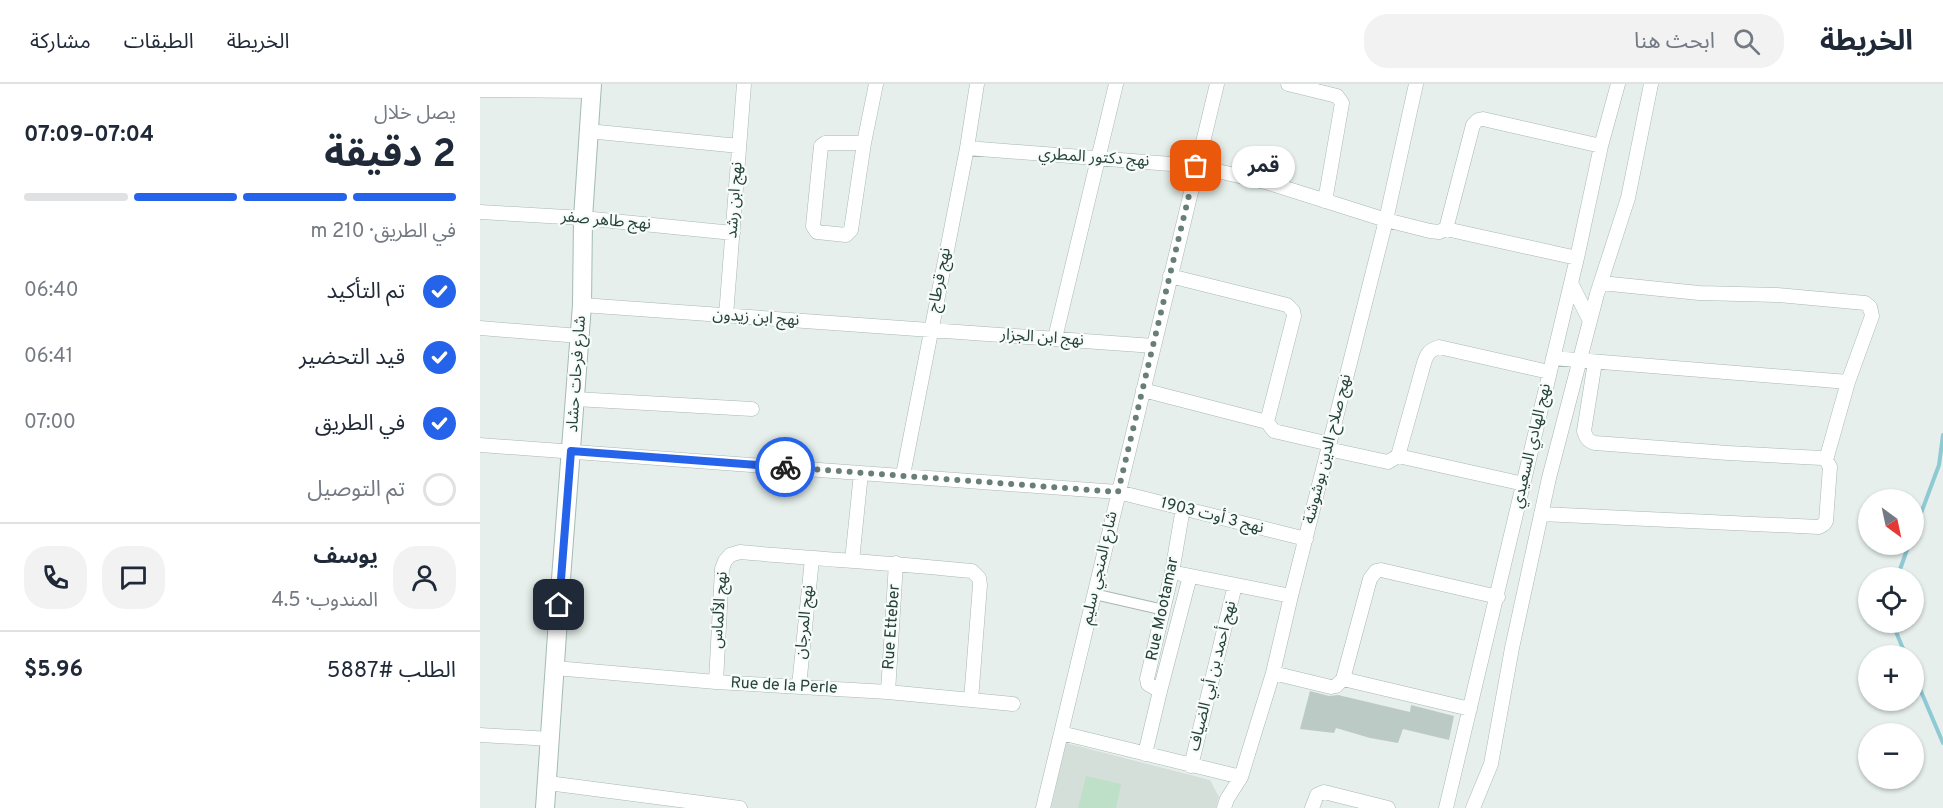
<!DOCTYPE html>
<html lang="ar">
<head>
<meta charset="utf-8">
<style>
	:root { --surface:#fff; --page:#f2f2f3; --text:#1f2937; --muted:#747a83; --line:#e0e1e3; --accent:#2563eb }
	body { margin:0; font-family:Overpass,"Noto Sans Arabic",sans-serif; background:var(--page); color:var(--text); direction:rtl; height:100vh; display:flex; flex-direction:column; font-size:22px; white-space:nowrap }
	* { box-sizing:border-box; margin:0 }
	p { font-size:20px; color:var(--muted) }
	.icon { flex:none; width:33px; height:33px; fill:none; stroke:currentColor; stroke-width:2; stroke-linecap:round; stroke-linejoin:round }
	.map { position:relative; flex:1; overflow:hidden; direction:ltr }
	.details { display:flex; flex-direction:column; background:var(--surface); width:480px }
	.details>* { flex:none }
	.needle { width:39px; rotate:147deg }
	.buttons { position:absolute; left:1378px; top:405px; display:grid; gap:12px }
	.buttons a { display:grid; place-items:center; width:66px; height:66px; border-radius:50%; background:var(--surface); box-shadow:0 2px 4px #0004; font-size:30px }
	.pin { position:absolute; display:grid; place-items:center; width:51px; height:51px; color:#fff; margin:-26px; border-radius:12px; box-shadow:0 3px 9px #0006 }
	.courier { position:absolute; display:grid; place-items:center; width:60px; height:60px; margin:-30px; border:4px solid #2563eb; border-radius:50%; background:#fff; color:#222; box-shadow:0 2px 8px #0007 }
	.bubble { position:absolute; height:42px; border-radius:21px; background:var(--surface); box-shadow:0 2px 4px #0004; font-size:20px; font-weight:700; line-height:42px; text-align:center; direction:rtl }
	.overview em { font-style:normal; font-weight:700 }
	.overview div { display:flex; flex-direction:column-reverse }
	.overview { display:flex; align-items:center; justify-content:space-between; height:102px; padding:0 24px }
	h1 { font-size:39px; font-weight:700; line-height:45px }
	.bar { display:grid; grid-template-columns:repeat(4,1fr); gap:9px 6px; align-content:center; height:72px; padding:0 24px }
	.bar i { height:8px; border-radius:4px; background:var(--line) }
	.bar .current { background:var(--accent) }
	.bar p { grid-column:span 4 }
	.line { display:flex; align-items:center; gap:15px; padding:0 24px; border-top:2px solid var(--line) }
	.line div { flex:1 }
	.round { display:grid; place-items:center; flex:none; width:63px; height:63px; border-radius:24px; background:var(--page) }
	ol { padding:0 24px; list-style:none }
	li { display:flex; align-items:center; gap:18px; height:66px }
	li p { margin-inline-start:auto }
	li .icon { padding:6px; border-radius:50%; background:var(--accent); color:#fff; stroke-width:4 }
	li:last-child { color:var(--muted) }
	li i { width:33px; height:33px; border:3px solid var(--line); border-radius:50% }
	header { display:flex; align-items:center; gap:36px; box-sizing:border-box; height:84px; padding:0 30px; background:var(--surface); border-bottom:2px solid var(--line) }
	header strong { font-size:28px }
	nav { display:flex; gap:33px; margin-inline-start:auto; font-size:21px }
	.search { width:420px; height:54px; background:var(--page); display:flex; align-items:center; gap:15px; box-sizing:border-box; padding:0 21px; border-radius:24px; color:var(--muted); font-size:22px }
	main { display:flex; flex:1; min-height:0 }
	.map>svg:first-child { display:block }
	.built { fill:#d4dfda }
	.pitch { fill:#bfe0c8 }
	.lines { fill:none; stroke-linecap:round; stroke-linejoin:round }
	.stream { stroke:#8ec9d4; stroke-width:4 }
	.building { fill:#bbcac4 }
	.pedestrian-casing { stroke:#a8b8b2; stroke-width:12 }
	.minor-casing { stroke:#a8b8b2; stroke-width:15 }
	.secondary-casing { stroke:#a4bbb3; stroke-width:20 }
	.pedestrian { stroke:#fff; stroke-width:10 }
	.minor { stroke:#fff; stroke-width:14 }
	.secondary { stroke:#fff; stroke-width:18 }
	.done { stroke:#687f78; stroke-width:6; stroke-dasharray:0 10.8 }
	.route { stroke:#2563eb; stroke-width:8 }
	.labels { text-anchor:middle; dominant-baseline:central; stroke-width:4.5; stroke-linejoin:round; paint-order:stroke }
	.street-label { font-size:16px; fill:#24423a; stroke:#f7fbf9 }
</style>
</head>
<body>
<header>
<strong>الخريطة</strong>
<div class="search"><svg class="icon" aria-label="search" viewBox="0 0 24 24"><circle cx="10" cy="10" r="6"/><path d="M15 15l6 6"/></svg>ابحث هنا</div>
<nav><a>الخريطة</a><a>الطبقات</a><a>مشاركة</a></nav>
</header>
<main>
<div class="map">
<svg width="1463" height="724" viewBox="0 0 1463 724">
	<rect width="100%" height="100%" fill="#e6efeb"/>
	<path class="built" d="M586,659L730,696L739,713L736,724H571Z"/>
	<path class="pitch" d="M606,692L641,700L636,724H598Z"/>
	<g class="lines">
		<path class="stream" d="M1434,448L1459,381L1463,351
			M1417,494L1429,460
			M1412,538L1426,572
			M1434,591L1463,659"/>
	</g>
	<path class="building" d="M830,607L849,612L858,611L930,628L931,621L974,632L969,656L923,645L918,659L890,654L856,644L854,649L820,645Z"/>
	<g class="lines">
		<g class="pedestrian-casing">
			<path id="pedestrian" d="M614,510L684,526"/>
		</g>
		<g class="minor-casing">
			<path id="minor" d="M808,0L857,12L862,19L845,117
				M0,6L112,7
				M108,47L259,62
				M384,59H345L341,62L333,142L337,148L366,151L371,146L384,59L396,0
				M487,64L716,82L789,99L906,136L950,147L959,148L966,145L1097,174
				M0,128L103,134L253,149
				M966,145L993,41L998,36L1003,35L1121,62
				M1091,199L1110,237
				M1121,199L1219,209L1297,211L1385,219L1390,223L1392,232L1368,298L1346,376
				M102,221L674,262
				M246,232L264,0
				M0,244L100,252
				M575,254L636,0
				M1073,274L1368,298
				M663,306L787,338L814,232L813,227L807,221L690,192
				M95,315L272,325
				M787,338L794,347L850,360
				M0,361L638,408L826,455
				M848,365L908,378L918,372
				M423,391L487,64L497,0
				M1044,400L918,372L944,279C947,269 950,266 959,263L1069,288
				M703,424L692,488L667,595L668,600L680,607L710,492
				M1061,430L1339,443L1344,440L1346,437L1350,383L1346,376L1342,374L1248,369L1115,359C1108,357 1106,354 1104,347L1115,278
				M372,477L381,389
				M701,490L811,512
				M75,584L236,598L408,608L533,620
				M793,589L851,603L856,602L863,595
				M236,598L242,485L245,477L250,471L260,468C337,475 415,479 492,487L499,494L500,501L491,616
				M319,602L332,475
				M408,608L416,479
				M990,625L863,595L890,495L896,487L901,486L1018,513
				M581,649L761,693
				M0,651L71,655
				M665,670L680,607
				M711,682L755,501
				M68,699L260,724
				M563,724L737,0
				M744,724L747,715L761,693L793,589L811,512L906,136L936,0
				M832,724L837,711L844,708L908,724
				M966,724L1097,174L1121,62L1138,0
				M993,724L1011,680L1032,564L1069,394L1117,210L1148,114L1171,0"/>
		</g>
		<g class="secondary-casing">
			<path id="secondary" d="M65,724L79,521L102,221L103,134L112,0"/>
		</g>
		<use href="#pedestrian" class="pedestrian"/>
		<use href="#minor" class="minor"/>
		<use href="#secondary" class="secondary"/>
	</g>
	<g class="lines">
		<path class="done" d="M305,383L638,408L716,82"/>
		<path class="route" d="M79,521L91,367L305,383"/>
	</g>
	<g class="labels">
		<g class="street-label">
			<text transform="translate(614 74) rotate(4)">نهج دكتور المطري</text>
			<text transform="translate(255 116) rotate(-86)">نهج ابن رشد</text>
			<text transform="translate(126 137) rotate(5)">نهج طاهر صفر</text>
			<text transform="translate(460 196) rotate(-79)">نهج قرطاج</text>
			<text transform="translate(276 234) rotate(4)">نهج ابن زيدون</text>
			<text transform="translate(562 254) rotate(4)">نهج ابن الجزار</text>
			<text transform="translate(97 290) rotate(-86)">شارع فرحات حشاد</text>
			<text transform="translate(1052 362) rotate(-77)">نهج الهادي السعيدي</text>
			<text transform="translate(848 365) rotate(-76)">نهج صلاح الدين بوشوشة</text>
			<text transform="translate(732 432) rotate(14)">نهج 3 أوت 1903</text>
			<text transform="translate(620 484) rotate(-77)">شارع المنجي سليم</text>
			<text transform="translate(683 525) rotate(-78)">Rue Mootamar</text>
			<text transform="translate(240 526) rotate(-86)">نهج الألماس</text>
			<text transform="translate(325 538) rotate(-84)">نهج المرجان</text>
			<text transform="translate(412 543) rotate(-86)">Rue Etteber</text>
			<text transform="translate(733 592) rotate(-76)">نهج أحمد بن أبي الضياف</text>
			<text transform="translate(304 602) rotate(3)">Rue de la Perle</text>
		</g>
	</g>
</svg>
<div class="buttons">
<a><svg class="needle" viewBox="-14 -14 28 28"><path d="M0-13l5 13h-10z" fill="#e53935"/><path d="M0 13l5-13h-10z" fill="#747a83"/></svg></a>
<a><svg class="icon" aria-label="locate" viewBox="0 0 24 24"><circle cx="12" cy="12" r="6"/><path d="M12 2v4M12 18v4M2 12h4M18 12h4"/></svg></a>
<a>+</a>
<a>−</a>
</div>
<div class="pin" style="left:716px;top:82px;background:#ea580c"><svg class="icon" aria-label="bag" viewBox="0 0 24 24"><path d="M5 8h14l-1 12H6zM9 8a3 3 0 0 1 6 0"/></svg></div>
<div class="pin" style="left:79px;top:521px;background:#1f2937"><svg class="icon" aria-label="home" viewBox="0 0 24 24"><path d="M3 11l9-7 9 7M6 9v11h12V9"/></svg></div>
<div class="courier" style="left:305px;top:383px"><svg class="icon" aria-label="bike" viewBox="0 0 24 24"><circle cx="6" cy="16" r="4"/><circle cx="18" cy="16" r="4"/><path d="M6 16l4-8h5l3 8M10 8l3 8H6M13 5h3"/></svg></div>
<div class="bubble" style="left:752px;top:62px;width:63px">قمر</div>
</div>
<section class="details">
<div class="overview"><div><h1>2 دقيقة</h1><p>يصل خلال</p></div><em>07:04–07:09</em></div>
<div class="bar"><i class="current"></i><i class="current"></i><i class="current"></i><i></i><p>في الطريق · 210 m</p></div>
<ol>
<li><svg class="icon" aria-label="check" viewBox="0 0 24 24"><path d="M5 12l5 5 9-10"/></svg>تم التأكيد<p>06:40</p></li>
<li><svg class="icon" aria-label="check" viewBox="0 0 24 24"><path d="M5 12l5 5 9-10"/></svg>قيد التحضير<p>06:41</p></li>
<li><svg class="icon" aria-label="check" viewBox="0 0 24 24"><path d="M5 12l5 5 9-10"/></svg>في الطريق<p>07:00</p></li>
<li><i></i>تم التوصيل</li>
</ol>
<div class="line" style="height:108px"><a class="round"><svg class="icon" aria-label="person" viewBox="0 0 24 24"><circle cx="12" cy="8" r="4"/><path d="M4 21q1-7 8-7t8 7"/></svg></a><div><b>يوسف</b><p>المندوب · 4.5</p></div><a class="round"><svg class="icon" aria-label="chat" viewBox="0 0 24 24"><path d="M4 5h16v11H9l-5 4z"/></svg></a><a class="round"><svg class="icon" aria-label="phone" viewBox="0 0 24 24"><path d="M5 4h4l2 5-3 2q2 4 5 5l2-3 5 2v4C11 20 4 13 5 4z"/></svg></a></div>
<div class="line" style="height:78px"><div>الطلب #5887</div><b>$5.96</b></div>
</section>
</main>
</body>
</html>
